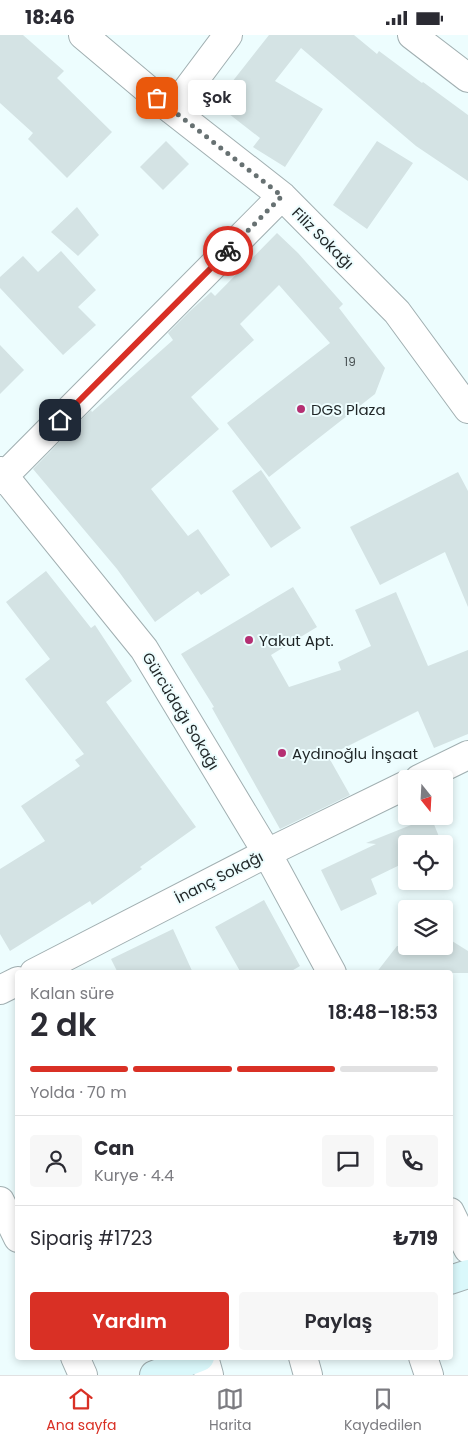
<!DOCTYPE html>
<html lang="tr">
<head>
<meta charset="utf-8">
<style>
	:root { --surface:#fff; --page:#f7f7f7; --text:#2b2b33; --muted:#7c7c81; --line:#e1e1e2; --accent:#d93025 }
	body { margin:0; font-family:Poppins,sans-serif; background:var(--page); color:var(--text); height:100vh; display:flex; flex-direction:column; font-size:19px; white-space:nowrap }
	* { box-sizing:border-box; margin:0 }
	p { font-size:16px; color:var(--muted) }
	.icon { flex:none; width:28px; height:28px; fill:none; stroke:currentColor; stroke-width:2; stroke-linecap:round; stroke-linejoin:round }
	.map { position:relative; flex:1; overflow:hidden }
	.sheet { position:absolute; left:15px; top:935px; width:438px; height:390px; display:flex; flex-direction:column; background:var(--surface); border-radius:5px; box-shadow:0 2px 8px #0003 }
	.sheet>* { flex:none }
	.needle { width:32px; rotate:162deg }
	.controls { position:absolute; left:398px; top:735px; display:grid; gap:10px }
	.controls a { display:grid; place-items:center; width:55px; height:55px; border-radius:5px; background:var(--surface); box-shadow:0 2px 8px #0003; font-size:25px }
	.pin { position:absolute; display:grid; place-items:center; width:42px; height:42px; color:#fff; margin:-21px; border-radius:10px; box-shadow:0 2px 8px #0006 }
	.courier { position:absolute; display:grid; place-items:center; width:50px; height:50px; margin:-25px; border:4px solid #d93025; border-radius:50%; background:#fff; color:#222; box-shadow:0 1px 6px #0007 }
	.bubble { position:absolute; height:35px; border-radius:5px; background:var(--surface); box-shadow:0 2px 8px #0003; font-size:16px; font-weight:600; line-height:35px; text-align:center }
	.head em { font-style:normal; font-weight:600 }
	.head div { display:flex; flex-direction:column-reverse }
	.head { display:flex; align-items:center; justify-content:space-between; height:85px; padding:0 15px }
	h1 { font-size:32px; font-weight:600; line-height:38px }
	.bar { display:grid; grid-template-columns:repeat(4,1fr); gap:8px 5px; align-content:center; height:60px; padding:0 15px }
	.bar i { height:6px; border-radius:4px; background:var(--line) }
	.bar .selected { background:var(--accent) }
	.bar p { grid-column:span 4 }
	.line { display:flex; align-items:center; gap:12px; padding:0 15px; border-top:1px solid var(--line) }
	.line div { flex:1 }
	.round { display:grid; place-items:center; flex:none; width:52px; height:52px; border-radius:5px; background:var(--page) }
	.button { display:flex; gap:10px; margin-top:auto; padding:10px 15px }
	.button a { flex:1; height:58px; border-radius:5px; background:var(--accent); color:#fff; font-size:20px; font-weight:600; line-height:58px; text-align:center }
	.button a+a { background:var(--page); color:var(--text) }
	.status { display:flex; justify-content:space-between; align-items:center; height:35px; padding:0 25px; background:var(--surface); direction:ltr }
	.status svg { height:14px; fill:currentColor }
	.tabs { display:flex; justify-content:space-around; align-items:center; height:70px; border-top:1px solid var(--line); background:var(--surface); font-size:14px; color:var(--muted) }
	.tabs a { display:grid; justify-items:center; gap:2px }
	.tabs .selected { color:var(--accent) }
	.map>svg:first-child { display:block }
	.building { fill:#d4e3e4 }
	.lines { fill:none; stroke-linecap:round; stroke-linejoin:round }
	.street-casing { stroke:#a1afb1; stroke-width:30 }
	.secondary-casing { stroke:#a1afb1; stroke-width:30 }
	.street { stroke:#fff; stroke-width:28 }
	.secondary { stroke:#daf8fb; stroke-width:28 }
	.done { stroke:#677172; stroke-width:5; stroke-dasharray:0 9 }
	.route { stroke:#d93025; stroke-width:6 }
	.poi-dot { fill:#b52f72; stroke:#edfdfe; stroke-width:2 }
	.labels { text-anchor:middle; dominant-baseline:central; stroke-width:4; stroke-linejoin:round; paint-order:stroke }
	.number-label { font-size:12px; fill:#4c5456 }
	.street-label { font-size:15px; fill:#1f2526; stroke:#edfdfe }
	.poi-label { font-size:15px; fill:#1f2526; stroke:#edfdfe; text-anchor:start }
</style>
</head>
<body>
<div class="status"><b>18:46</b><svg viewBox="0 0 49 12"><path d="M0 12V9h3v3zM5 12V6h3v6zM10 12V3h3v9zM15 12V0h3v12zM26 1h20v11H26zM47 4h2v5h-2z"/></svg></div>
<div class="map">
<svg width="468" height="1340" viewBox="0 0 468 1340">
	<rect width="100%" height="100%" fill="#edfdfe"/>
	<path class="building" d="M0,0H23L64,36L57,43L112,97L67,143L28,104L33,98L0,68Z
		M269,0H354L377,19L379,16L422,48L423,47L468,80V146L416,111L301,13L275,46L323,74L285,132L253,112L260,103L224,75L221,61Z
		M166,106L189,129L163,155L140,132Z
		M377,106L413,128L367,194L333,170Z
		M77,172L99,200L78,221L51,197Z
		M277,198L298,218L343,269L339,273L385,333L375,359L269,442L227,388L330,308L279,250L240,289L254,305L191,362L219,394L151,454L188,501L198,494L230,540L201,560L198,556L155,587L117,534L33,434L91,375L92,377L173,305L168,298L189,277L211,257L215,261Z
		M61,216L96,255L78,272L96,290L63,320L0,253V242L23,221L38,237Z
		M0,310L24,335L0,359Z
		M261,435L301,493L271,513L232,456Z
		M458,437L468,456V572L445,517L380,550L350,492Z
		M46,536L91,593L95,590L132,646L106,667L196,792L140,832L142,834L92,870L90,866L10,916L0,899V834L45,806L21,771L80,731L75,725L84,719L25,644L50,624L6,567Z
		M293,552L317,592L271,620L289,652L341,635L338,627L371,611L355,575L396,557L428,631L468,615V699L434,713L418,676L328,721L350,760L280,794L212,673L214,672L181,619Z
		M431,782L442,809H406V827L371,844L377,859L341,876L321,835L376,809L366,808Z
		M264,865L300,931L288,938H241L215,892Z
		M173,894L193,938H118L111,924Z
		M444,901L468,916V938H376L397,911H444Z"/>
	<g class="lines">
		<g class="street-casing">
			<path id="street" d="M83,0L172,75L282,161L397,277L468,374
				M412,0L468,43
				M172,75L228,0
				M0,436L144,614L267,818L332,938
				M0,445L282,161
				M419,744L468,720
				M34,938L267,818L406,750
				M0,955L18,946
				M0,1166L18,1203
				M450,1177L468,1214
				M75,1322L83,1340
				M204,1322L209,1340
				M303,1322L308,1340
				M423,1322L429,1340"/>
		</g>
		<g class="secondary-casing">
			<path id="secondary" d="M450,1245L468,1239
				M154,1340L200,1322"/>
		</g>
		<use href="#street" class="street"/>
		<use href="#secondary" class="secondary"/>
	</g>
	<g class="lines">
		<path class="done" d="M157,63L282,161L228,216"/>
		<path class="route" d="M60,385L228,216"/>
	</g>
	<g class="poi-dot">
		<circle cx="301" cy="374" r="5"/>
		<circle cx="249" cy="605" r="5"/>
		<circle cx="282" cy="718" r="5"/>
	</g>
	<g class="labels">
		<g class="number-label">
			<text x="350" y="326">19</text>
		</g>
		<g class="street-label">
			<text transform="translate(323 203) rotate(45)">Filiz Sokağı</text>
			<text transform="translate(181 676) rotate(59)">Gürcüdağı Sokağı</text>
			<text transform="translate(219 842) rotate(-27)">İnanç Sokağı</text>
		</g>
		<g class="poi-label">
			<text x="311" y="374">DGS Plaza</text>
			<text x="259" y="605">Yakut Apt.</text>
			<text x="292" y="718">Aydınoğlu İnşaat</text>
		</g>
	</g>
</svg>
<div class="controls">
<a><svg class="needle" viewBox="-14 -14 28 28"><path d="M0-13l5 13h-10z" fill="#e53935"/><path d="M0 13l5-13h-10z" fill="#7c7c81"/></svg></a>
<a><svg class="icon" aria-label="locate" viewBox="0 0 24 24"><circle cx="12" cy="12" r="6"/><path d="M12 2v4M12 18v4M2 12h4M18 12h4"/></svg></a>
<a><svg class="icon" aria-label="layers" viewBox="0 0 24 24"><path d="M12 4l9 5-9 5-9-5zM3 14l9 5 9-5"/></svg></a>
</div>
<div class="pin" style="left:157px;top:63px;background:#ea580c"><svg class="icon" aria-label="bag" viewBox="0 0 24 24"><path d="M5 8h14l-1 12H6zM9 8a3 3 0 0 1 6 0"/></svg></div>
<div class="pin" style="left:60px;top:385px;background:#1f2937"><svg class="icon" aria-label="home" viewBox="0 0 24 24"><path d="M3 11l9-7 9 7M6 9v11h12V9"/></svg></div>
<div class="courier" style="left:228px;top:216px"><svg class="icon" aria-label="bike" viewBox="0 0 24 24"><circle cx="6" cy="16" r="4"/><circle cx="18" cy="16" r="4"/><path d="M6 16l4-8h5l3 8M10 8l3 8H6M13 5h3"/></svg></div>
<div class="bubble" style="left:188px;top:45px;width:58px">Şok</div>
<section class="sheet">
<div class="head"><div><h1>2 dk</h1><p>Kalan süre</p></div><em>18:48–18:53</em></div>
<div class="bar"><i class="selected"></i><i class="selected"></i><i class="selected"></i><i></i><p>Yolda · 70 m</p></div>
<div class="line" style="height:90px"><a class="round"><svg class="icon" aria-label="person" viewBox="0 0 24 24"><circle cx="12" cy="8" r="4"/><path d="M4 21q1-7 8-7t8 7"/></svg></a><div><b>Can</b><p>Kurye · 4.4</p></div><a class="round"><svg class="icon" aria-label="chat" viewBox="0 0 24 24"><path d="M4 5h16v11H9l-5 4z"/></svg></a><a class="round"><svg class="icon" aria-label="phone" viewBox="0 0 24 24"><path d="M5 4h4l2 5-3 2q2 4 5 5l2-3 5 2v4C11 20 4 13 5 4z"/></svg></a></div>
<div class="line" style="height:65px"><div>Sipariş #1723</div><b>₺719</b></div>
<div class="button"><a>Yardım</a><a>Paylaş</a></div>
</section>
</div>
<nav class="tabs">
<a class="selected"><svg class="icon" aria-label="home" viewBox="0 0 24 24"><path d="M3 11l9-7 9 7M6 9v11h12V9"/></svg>Ana sayfa</a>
<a><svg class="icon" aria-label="map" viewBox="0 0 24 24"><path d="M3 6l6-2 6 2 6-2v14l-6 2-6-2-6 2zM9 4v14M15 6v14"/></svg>Harita</a>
<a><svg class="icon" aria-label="saved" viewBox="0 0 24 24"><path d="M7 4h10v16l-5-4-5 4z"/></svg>Kaydedilen</a>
</nav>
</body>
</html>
